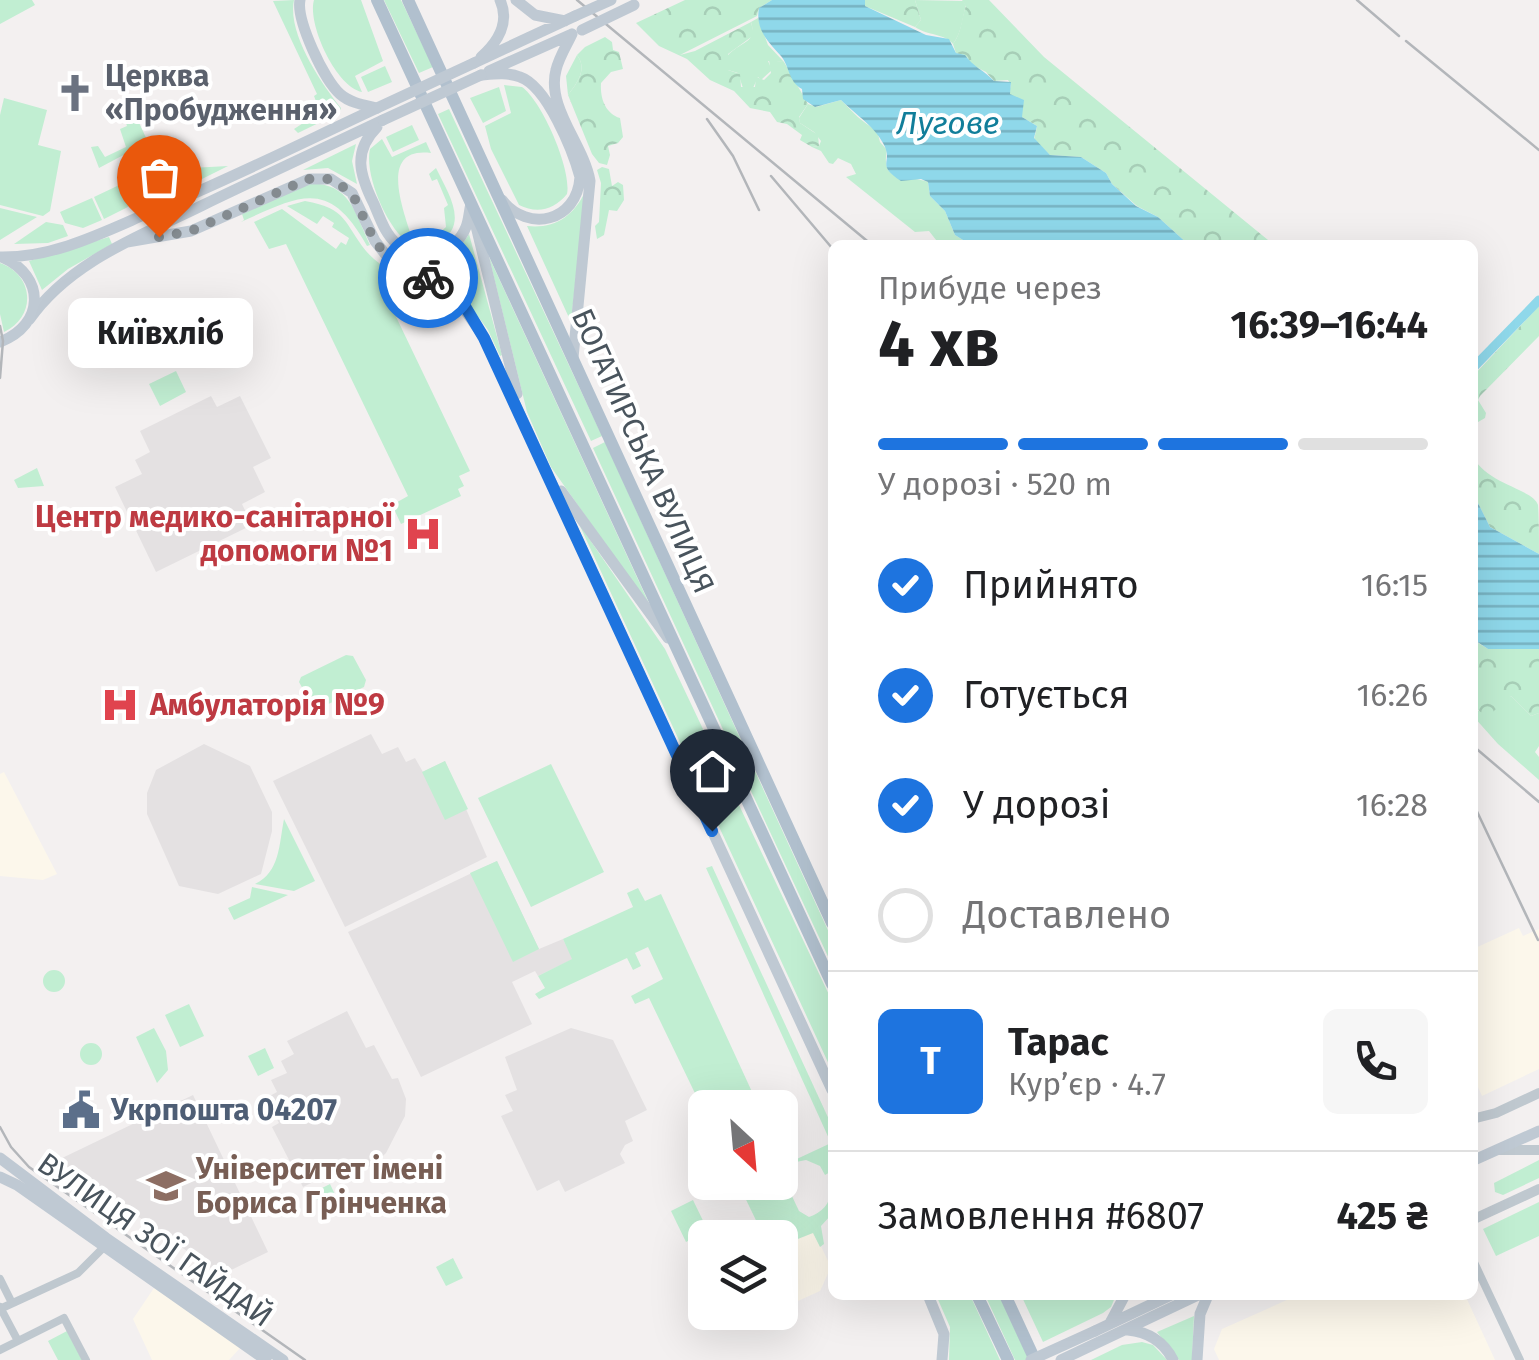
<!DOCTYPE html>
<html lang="uk">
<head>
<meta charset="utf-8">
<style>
	:root { --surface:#fff; --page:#f6f6f6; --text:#202124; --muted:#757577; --line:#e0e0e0; --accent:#1e74df }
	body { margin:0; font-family:"Fira Sans",sans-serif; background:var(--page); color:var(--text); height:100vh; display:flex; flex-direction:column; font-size:38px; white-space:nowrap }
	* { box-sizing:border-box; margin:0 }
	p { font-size:32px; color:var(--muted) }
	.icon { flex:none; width:55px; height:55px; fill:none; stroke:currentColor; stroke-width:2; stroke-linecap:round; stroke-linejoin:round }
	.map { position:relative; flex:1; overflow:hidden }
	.details { position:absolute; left:828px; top:240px; width:650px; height:1060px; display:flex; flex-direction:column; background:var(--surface); border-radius:15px; box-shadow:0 10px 40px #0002 }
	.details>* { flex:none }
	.needle { width:65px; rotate:154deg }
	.controls { position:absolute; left:688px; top:1090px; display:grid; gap:20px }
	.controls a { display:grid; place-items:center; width:110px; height:110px; border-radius:15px; background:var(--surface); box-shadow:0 10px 40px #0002; font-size:50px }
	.pin { position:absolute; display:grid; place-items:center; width:85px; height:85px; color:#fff; margin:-102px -42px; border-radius:50% 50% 50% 0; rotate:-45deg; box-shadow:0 0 10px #0007 }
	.pin .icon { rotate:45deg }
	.courier { position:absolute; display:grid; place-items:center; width:100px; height:100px; margin:-50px; border:8px solid #1e74df; border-radius:50%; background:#fff; color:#222; box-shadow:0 2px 12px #0007 }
	.bubble { position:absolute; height:70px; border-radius:15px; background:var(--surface); box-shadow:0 10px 40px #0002; font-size:32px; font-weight:700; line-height:70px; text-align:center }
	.head em { font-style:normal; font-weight:700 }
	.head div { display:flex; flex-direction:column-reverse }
	.head { display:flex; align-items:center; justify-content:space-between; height:170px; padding:0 50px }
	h1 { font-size:65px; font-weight:700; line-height:75px }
	.bar { display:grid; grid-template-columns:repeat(4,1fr); gap:15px 10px; align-content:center; height:120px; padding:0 50px }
	.bar i { height:12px; border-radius:8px; background:var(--line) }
	.bar .on { background:var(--accent) }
	.bar p { grid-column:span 4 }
	.line { display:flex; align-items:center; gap:25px; padding:0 50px; border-top:2px solid var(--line) }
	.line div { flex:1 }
	.round { display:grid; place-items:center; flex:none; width:105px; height:105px; border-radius:15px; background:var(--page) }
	ol { padding:0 50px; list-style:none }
	li { display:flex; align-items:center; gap:30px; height:110px }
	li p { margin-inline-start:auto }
	li .icon { padding:10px; border-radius:50%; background:var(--accent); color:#fff; stroke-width:4 }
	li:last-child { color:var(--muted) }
	li i { width:55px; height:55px; border:5px solid var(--line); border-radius:50% }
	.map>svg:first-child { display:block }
	.commercial { fill:#fcf7eb }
	.education { fill:#e4e1e2 }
	.green { fill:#c1eed2 }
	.forest { fill:url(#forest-crowns) }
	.water { fill:url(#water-rules) }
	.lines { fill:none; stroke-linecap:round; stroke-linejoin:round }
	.canal { stroke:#8fd8ea; stroke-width:9 }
	.minor { stroke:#bfc8cf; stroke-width:8 }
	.tertiary { stroke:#bfc8cf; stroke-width:10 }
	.secondary { stroke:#bfc9d3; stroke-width:11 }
	.primary { stroke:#b1c0ce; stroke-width:12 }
	.tram { stroke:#b3b6ba; stroke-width:2.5 }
	.rail { stroke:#b3b6ba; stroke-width:2.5 }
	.secondary-bridge { stroke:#bfc9d3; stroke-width:11 }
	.done { stroke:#848b90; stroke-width:10; stroke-dasharray:0 18 }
	.route { stroke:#1e74df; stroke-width:12 }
	.labels { text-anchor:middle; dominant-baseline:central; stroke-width:8; stroke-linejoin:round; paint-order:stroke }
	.worship-label { font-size:30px; font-weight:bold; fill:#5b616d; stroke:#fff; text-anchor:start }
	.street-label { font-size:30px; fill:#49545d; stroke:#fff }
	.health-label { font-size:30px; font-weight:bold; fill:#be3a42; stroke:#fff; text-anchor:end }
	.service-label { font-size:30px; font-weight:bold; fill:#4e5e75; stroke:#fff; text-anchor:start }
	.education-label { font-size:30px; font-weight:bold; fill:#785e54; stroke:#fff; text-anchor:start }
	.water-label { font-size:32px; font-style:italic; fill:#117e9a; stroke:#fff }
</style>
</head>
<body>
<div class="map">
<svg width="1539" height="1360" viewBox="0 0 1539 1360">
	<defs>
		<pattern id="forest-crowns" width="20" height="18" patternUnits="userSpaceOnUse" patternTransform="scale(2.5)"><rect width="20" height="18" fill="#c1eed2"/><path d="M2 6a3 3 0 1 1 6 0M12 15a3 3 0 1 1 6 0" fill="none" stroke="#a7ceb7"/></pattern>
		<pattern id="water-rules" width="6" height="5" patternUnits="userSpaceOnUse" patternTransform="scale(2.5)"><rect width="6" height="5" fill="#8fd8ea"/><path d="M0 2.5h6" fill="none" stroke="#77b2c1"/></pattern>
	</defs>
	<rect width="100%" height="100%" fill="#f3f0f0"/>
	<path class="commercial" d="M4,772L57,874L43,880L0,876V774Z
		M1519,928L1523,936L1539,929V1069L1482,1096L1473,1076V949Z
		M813,1230L831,1267L820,1291L780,1309V1245Z
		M154,1288L241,1347L229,1360H152L133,1319Z
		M1298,1295H1465L1495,1360H1219L1214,1349L1222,1329Z"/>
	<path class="education" d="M211,396L217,407L240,396L271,458L253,467L265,492L242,504L252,525L156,572L115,487L142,474L135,460L150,452L140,431Z
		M371,734L382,754L398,747L406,762L415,758L423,772L445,761L487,857L345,927L273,781Z
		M204,744L250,766L272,812V831L261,874L218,894L179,886L147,814V793L156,770Z
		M497,861L539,949L563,939L573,959L538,976L535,971L512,982L532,1024L421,1077L348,932Z
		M347,1011L366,1048L374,1045L392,1079L398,1078L406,1099L405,1116L386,1153L373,1165L339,1181L334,1172L303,1187L272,1127L279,1123L266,1098L277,1092L271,1080L287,1073L281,1061L294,1054L287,1041Z
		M571,1028L613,1040L647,1110L625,1121L633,1141L625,1145L620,1154L625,1163L565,1192L559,1180L537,1191L501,1116L513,1111L505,1095L517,1090L505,1057Z
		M193,1095L268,1252L221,1275L58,1160Z"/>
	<path class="green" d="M0,0H32L35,5L0,24Z
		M294,0C287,33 321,83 341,108L339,113L298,133L294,129L320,112L314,96L317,94L273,1Z
		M314,0H361L383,61L355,76L362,92C336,87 307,24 314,0Z
		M384,0H401L433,67L419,73Z
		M915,0L963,1L966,5C962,19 962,32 953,44C944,33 928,36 915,27L921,20Z
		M758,18L768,45L784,62L768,61L772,70L761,80L758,77L753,88H743L738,73L728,70L726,58C738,41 758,45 751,22Z
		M577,55C588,69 577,83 568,95L566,76Z
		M385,66L392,82L368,92L361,77Z
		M504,85L522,87C542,101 572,170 567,194C554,210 537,214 519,205L491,149L485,126L511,113Z
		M499,87L506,111L483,123L470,98Z
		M4,98L47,110L38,145L61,151L50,211L43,216L0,205V115Z
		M841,100C853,112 862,123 877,130L880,142L887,150C880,185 907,174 928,182L930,196L945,211L955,235L971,245H940L929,231L915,232L846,177L856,174L851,164L838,158L833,164L829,163L821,151L812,147L819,146L821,141L814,132L800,123L799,118L808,104L816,107Z
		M449,109L602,436L591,441L438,114Z
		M128,111L135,114L148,142L99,168L91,147L98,146L105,157L126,147L120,129L127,126L124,117Z
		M412,125L419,140L393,152L386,137Z
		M382,139L392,157L426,142L431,153C375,146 406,216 413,242L409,243C387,229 364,174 370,149Z
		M356,144L352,161L357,184L328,168L303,170Z
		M228,166L194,183L183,179L184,174L191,168Z
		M436,168C448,193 471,226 437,243L425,237L436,236L446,227L444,208L448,205L437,179L432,181L429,174Z
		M153,169L162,172L166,180L126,208L104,219L94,197Z
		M309,183C351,184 354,211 370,245L367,246C329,178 301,195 241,222L244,220L242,214Z
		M585,192L571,322L527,226C554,229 573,217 585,192Z
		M92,198L102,220L83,228L65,223L60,212Z
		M305,201C348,209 343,222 366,251C379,266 397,274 414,283L416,287L388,300L470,471L459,476L464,486L458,489L461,496L401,524L392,505L408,496L286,244L269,249L254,222L282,209L336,249L341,242L346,245L349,238L332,227L334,223L323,216L317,224L287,206Z
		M0,208L37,217L0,240Z
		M46,222L63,225L68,236L48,243L14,244Z
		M469,234L502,355L500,356L488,330L460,292L420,263C442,263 458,253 469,234Z
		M109,237L112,244L68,269L42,290L29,261Z
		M489,257L653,612L551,467L527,412Z
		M0,263C34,275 37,316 4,332L0,314Z
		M176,371L186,392L160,406L149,384Z
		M605,442L745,749L733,751L593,448Z
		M37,468L44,486L18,488L14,480Z
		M579,524L665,649L832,1001V1071Z
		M346,655L353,656L366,680L364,687L318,709L313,707L299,682L301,677Z
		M1511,696L1531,716L1539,713V746L1535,752L1539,757V780L1498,744L1473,716L1472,706L1478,711Z
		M748,756L832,939V965L737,761Z
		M445,761L468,809L445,820L422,772Z
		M551,764L604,872L531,907L478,798Z
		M284,819L315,881L294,891L255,884C280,872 279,844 284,819Z
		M497,861L539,949L513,962L470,873Z
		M712,866L832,1126V1171L825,1175L820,1166L806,1160L796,1162L783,1177L799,1211L809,1217C825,1212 836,1197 828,1180L832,1177V1214L821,1226L824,1244L820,1247L813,1233L780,1246V1238L764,1237L738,1183L780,1182V1152L786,1164L831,1143L706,868Z
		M252,887L288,895L234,920L228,908L250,898Z
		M638,888L645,901L661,894L759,1107L705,1108V1114L649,998L635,1004L631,996L663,979L648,947L635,953L641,966L633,970L627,958L539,999L535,994L545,988L538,976L572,959L563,939L633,907L627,893Z
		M43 981a11 11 0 1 1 22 0a11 11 0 1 1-22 0Z
		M189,1004L204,1036L180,1047L165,1015Z
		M154,1028L166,1051L168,1070L157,1083L136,1037Z
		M80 1054a11 11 0 1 1 22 0a11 11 0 1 1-22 0Z
		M265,1048L274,1068L258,1076L248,1056Z
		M1539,1160V1178L1503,1195L1495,1192L1494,1183Z
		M330,1184L340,1205L324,1213L314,1192Z
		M693,1200L708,1231L686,1242L671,1211Z
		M1539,1202V1236L1496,1256L1483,1229Z
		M453,1258L463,1278L446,1286L436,1267Z
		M936,1295H970L1000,1360H949L950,1327Z
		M985,1295H999L1029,1360H1015Z
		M1021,1295H1116L1111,1307L1103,1313L1043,1342Z
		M1194,1316L1192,1360H1179L1157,1332Z
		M67,1331L82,1360H58L48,1341Z
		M1142,1342L1153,1345L1167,1360H1091L1122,1345Z"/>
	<path class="forest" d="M685,0H772L759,8L757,16L680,55L695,51L751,22L754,35L728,54V70L740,74L741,87H755L756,77L764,80L771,73L769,60L784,62L808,104L799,117L800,123L818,135L819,146L812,147L800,140L802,135L787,124L777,122L770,112L750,108L734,91L710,80L687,59L659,46L636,23Z
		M865,0H915L921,20L915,27L865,6Z
		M962,0H989L1044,57L1274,245H1189L1158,217L1137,206L1112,184L1106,173L1081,157L1050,155L1034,140L1037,126L1022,117L1009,92L1011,85L1008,80L994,81L986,72L970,64L967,57L956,53L953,44C962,32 961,19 966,6Z
		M605,37L612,42L613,50L619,52L623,69L611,72L601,83C600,98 605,113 620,118L623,137L618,143L608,146L610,155L607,165L599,163L592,154L568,95C577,83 588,69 577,55L585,47Z
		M602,167L609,169L612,186L618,182L623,185L624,200L617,211L609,210L604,235L597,239L595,226L599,222L601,183L597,170Z
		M1539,306V336L1480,396L1478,400L1486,413L1485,418L1473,425V376Z
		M1472,453C1482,484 1533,488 1538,505C1539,519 1539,539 1539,554L1490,527L1473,493Z
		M1472,639L1488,649H1539V713L1531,716L1511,696L1487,717L1473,706Z"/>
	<path class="water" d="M772,0H865V6L926,35L949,39L956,53L965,55C973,67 984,70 994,81L1011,82L1010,94L1024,100L1022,117L1037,126L1034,138L1050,155L1081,157L1106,173L1112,184L1136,206L1158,217L1189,245H971L955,235L945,211L930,196L928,182L921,179L901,181C876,165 892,163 885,147C876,127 857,116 841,100L815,107L803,99L802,89C788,81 790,67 781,56C768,42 755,29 759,8Z
		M1473,493L1490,527L1539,554V649H1488L1473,639Z"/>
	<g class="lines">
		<path class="canal" d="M1472,369L1539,300"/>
		<path class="minor" d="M1472,1258L1520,1360
			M0,1279L12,1303
			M0,1307L18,1341L0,1350
			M2,1308L78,1273L104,1247
			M18,1341L64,1318L86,1360"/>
		<path class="tertiary" d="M1472,1119L1496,1113L1539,1093
			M1498,1150H1539
			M1472,1220L1539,1189"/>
		<path class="secondary" d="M300,0C296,20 324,80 340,94C350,103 364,105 377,108
			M516,0L535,15L565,21
			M572,34C567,45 559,57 556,70C546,107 584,145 590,181L573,358
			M481,57C498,42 510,22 500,0
			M474,63L575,16
			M489,71L572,34
			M481,75C493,74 508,72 520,77C547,86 573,151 580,177C577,222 528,233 502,200
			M377,127C352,152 360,176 374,204C380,218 385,234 397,244C419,265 455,255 466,227C469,220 469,211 471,204
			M474,218L517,394
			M127,242L191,231L309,179H331L352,193L375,241L389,259L440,285L455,296L484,337L832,1090
			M0,257C52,258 100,234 146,214C224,182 300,144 377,108
			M29,320C69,262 140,236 201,206C261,177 322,149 383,120
			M0,342C45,325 46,276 2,257
			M561,491L668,638
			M0,1158L106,1238L283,1360
			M1472,1161L1539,1131
			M0,1177L17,1185L266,1360
			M928,1295L944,1334L942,1360
			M1110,1323L1125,1295
			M1128,1330C1148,1332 1164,1342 1173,1360
			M1095,1331L1171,1295
			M1061,1360L1198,1295
			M1197,1360L1200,1314L1208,1295"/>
		<path class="primary" d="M377,0L832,984
			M408,0L832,923
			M977,1295L1008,1360
			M1005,1295L1035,1360"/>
		<path class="tram" d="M0,326L3,341L0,378
			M0,1127L11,1147L29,1167L305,1360"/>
		<path class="rail" d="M577,0L872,245
			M1357,0L1399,36
			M1406,41L1539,150
			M707,119L733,156L759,210
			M771,176L832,248
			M1472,745L1539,802
			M1472,801L1538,940"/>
		<path class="secondary-bridge" d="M575,16L611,0
			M582,30L634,5
			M377,108L474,63
			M383,120L481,75
			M1031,1360L1095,1331"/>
	</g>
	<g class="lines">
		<path class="done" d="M159,237L191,231L308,179H331L352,193L375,242L390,259L428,278"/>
		<path class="route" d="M428,278L466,308L484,338L712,831"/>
	</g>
	<defs>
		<g id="church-bare" transform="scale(3)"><path d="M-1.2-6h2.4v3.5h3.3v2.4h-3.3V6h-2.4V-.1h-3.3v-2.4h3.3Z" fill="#6b7280" stroke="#fff" stroke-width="2.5" paint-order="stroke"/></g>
		<g id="hospital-bare" transform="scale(3)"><path d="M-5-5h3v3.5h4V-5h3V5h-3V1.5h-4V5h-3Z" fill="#e0444e" stroke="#fff" stroke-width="2.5" paint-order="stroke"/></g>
		<g id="civic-bare" transform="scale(3)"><path d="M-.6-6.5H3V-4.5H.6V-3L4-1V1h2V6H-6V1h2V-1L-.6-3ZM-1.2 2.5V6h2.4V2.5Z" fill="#5c6f8a" stroke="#fff" stroke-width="2.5" paint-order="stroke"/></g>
		<g id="university-bare" transform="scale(3)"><path d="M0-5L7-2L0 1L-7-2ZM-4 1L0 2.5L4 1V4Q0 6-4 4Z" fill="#8d6e63" stroke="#fff" stroke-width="2.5" paint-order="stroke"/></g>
	</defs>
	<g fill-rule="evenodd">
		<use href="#church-bare" x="75" y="93"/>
		<use href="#hospital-bare" x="423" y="534"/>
		<use href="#hospital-bare" x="120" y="705"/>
		<use href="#civic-bare" x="81" y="1110"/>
		<use href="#university-bare" x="166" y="1186"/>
	</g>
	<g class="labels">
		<g class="worship-label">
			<text x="105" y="76">Церква<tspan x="105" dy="34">«Пробудження»</tspan></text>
		</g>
		<g class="street-label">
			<text transform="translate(643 451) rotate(66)">БОГАТИРСЬКА ВУЛИЦЯ</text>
			<text transform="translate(155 1240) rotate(35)">ВУЛИЦЯ ЗОЇ ГАЙДАЙ</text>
		</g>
		<g class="health-label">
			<text x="393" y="517">Центр медико-санітарної<tspan x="393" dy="34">допомоги №1</tspan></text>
			<text x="150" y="705" text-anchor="start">Амбулаторія №9</text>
		</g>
		<g class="service-label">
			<text x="111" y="1110">Укрпошта 04207</text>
		</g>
		<g class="education-label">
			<text x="196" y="1169">Університет імені<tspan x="196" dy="34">Бориса Грінченка</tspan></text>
		</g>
		<g class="water-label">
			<text x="948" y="123">Лугове</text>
		</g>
	</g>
</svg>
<div class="controls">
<a><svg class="needle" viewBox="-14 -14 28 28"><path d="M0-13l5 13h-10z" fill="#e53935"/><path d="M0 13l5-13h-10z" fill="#757577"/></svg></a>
<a><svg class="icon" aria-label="layers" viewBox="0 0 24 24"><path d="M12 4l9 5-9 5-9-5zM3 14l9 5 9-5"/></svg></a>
</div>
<div class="pin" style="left:159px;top:237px;background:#ea580c"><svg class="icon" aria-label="bag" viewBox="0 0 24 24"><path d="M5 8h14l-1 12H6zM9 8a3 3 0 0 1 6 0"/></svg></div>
<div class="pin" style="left:712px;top:831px;background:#1f2937"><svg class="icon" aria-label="home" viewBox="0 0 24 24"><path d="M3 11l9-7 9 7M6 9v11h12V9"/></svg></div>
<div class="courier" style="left:428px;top:278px"><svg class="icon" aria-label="bike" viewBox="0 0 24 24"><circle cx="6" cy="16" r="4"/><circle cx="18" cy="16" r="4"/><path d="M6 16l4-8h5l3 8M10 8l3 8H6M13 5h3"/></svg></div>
<div class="bubble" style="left:68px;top:298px;width:185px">Київхліб</div>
<section class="details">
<div class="head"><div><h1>4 хв</h1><p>Прибуде через</p></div><em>16:39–16:44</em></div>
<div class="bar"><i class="on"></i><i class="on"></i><i class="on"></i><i></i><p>У дорозі · 520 m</p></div>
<ol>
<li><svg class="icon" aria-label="check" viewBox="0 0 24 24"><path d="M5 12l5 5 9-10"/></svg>Прийнято<p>16:15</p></li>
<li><svg class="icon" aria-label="check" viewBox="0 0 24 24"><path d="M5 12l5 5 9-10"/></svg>Готується<p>16:26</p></li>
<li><svg class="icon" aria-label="check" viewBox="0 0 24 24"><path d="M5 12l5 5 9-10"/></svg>У дорозі<p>16:28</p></li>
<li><i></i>Доставлено</li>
</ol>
<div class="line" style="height:180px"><b class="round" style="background:var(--accent);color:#fff">Т</b><div><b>Тарас</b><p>Кур’єр · 4.7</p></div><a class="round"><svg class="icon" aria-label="phone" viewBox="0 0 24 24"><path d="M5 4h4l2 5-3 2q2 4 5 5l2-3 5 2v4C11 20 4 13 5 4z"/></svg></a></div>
<div class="line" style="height:130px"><div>Замовлення #6807</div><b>425 ₴</b></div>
</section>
</div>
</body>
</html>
